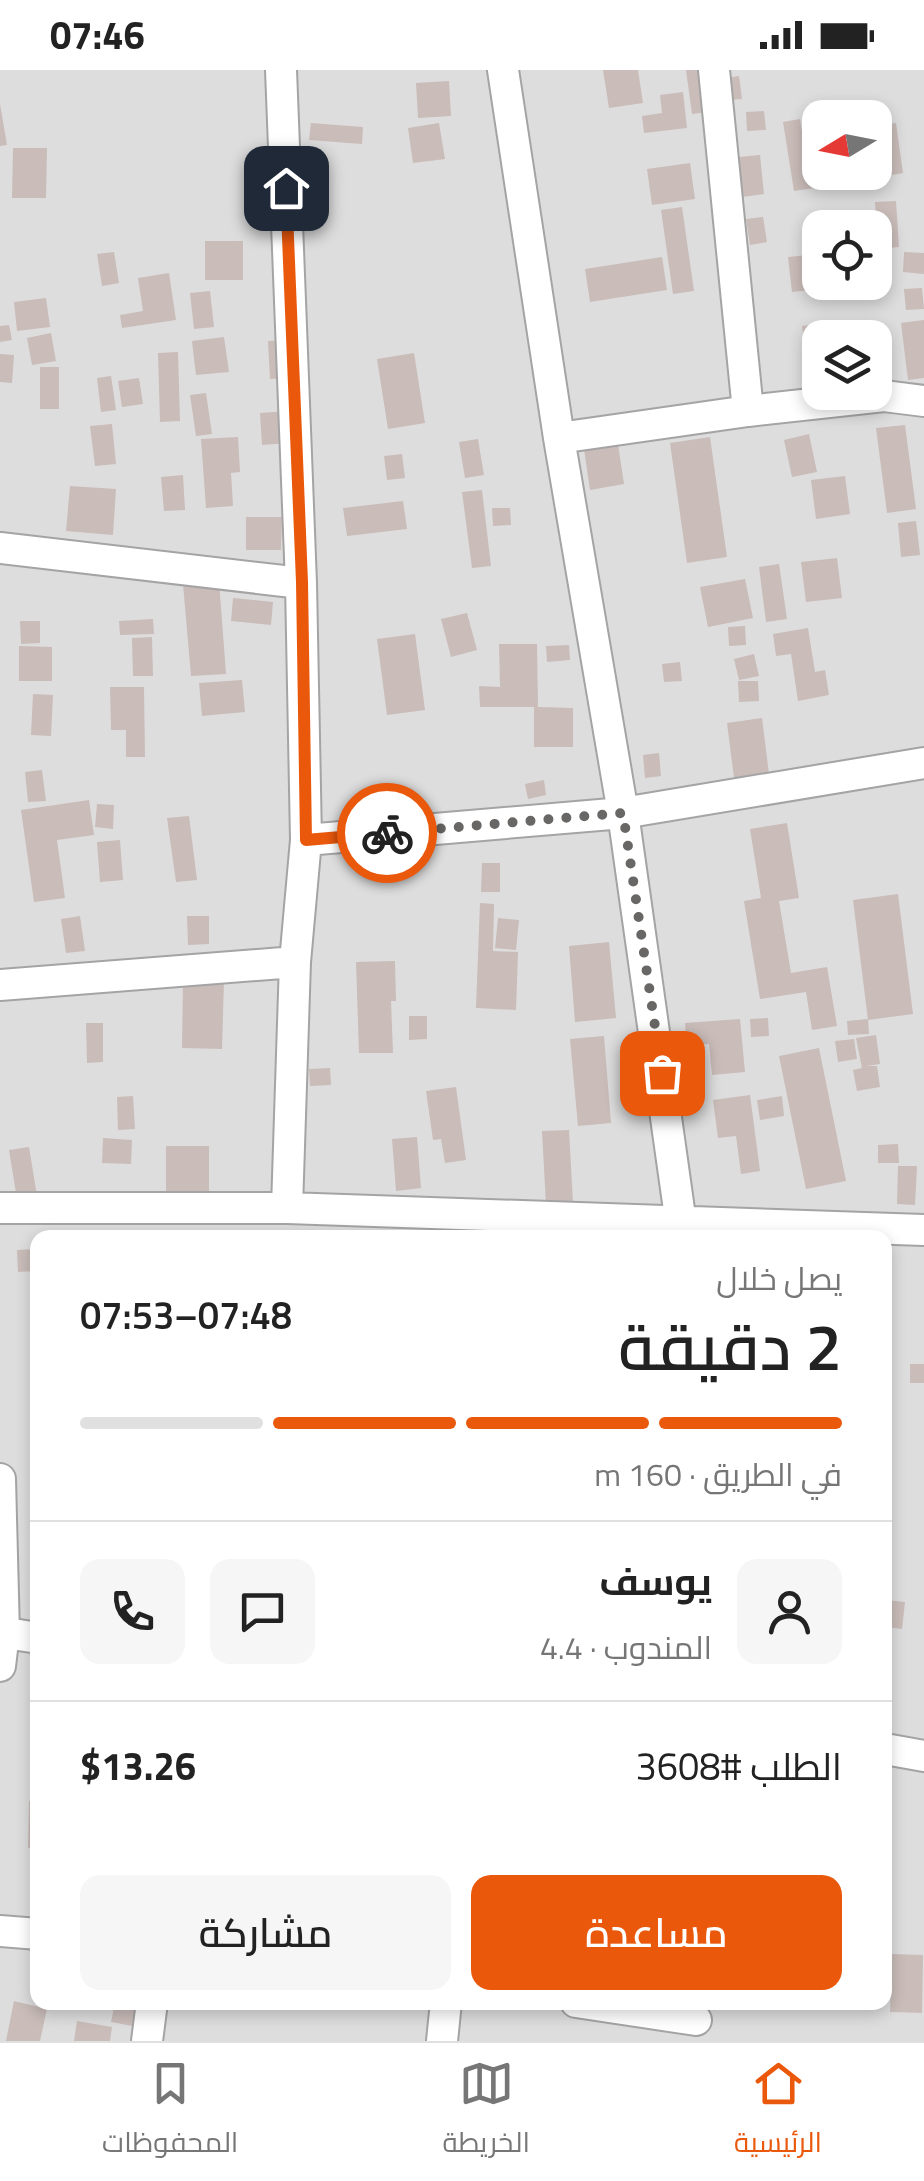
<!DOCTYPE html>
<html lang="ar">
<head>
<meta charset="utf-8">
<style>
	:root { --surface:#fff; --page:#f6f6f6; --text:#222; --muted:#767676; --line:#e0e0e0; --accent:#ea580c }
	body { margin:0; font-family:"Titillium Web",Cairo,sans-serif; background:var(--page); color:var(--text); direction:rtl; height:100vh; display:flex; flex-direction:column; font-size:38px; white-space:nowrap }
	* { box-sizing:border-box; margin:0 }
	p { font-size:32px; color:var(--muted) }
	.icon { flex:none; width:55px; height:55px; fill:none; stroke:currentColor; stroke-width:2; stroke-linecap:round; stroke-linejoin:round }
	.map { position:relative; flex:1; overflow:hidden; direction:ltr }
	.drawer { position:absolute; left:30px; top:1160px; width:862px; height:780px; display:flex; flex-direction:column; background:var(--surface); border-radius:20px; box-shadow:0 5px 15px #0003; direction:rtl }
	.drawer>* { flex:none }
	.needle { width:65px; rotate:260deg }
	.fabs { position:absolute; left:802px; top:30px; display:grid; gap:20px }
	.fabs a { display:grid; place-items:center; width:90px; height:90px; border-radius:20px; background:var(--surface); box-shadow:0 5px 15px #0003; font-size:50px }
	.pin { position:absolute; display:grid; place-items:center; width:85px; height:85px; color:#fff; margin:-42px; border-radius:20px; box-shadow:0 5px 15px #0006 }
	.courier { position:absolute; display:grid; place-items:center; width:100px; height:100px; margin:-50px; border:8px solid #ea580c; border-radius:50%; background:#fff; color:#222; box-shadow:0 2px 12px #0007 }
	.head em { font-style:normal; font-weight:600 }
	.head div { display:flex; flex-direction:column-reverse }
	.head { display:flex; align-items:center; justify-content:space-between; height:170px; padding:0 50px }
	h1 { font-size:65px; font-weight:600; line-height:75px }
	.bar { display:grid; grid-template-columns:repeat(4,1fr); gap:15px 10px; align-content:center; height:120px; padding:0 50px }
	.bar i { height:12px; border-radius:8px; background:var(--line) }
	.bar .on { background:var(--accent) }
	.bar p { grid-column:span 4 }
	.line { display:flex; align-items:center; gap:25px; padding:0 50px; border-top:2px solid var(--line) }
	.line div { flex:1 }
	.round { display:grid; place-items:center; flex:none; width:105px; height:105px; border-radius:20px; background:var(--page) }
	.primary-button { display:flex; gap:20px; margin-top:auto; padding:20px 50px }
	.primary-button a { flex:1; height:115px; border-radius:20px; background:var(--accent); color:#fff; font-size:40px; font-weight:600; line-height:115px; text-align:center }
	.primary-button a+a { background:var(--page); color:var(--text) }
	.status { display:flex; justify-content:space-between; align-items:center; height:70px; padding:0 50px; background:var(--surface); direction:ltr }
	.status svg { height:28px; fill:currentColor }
	.dock { display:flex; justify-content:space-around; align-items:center; height:140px; border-top:2px solid var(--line); background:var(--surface); font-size:28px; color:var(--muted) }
	.dock a { display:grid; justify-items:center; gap:5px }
	.dock .on { color:var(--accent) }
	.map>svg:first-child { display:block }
	.residential { fill:#dedddd; fill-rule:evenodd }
	.building { fill:#c9bcb9 }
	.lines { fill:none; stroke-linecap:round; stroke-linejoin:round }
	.minor-casing { stroke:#a4a4a4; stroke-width:34 }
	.minor { stroke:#fff; stroke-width:30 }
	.done { stroke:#696765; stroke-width:10; stroke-dasharray:0 18 }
	.route { stroke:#ea580c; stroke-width:12 }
</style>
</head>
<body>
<div class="status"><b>07:46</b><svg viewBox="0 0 49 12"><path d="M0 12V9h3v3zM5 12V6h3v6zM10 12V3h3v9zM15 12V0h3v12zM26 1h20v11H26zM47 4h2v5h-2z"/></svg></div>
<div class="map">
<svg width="924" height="1971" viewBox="0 0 924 1971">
	<rect width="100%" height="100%" fill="#f1ebe6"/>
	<path class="residential" d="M0,0H924V1971H0ZM820,48H875V102H820ZM820,158H875V212H820ZM820,268H875V322H820ZM38,1168H885V1932H38Z"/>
	<path class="building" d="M603,0H638L643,33L609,38Z
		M686,0H702L708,42L692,44Z
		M739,6L742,29L729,30L727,8Z
		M449,11L451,46L418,48L416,13Z
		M683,22L687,58L644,63L642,46L662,43L660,25Z
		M0,34L7,75L0,76Z
		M764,41L766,60L747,61L746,42Z
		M800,49L806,88L817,86L821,117L794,121L783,52Z
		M311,53L363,57L362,74L309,70Z
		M439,53L445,89L413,93L408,58Z
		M896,53L903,103L868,109L867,102H875V56Z
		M13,78H47L46,128H12Z
		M760,85L764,124L742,127L739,87Z
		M690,93L695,129L652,135L647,99Z
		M896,131L899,177L878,179L875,132Z
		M682,137L694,221L673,224L661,140Z
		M763,147L767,172L750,175L746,149Z
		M820,157V185L813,186L807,161Z
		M205,171H243V210H205Z
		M114,182L119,213L102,216L97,184Z
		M904,182L924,183V204L903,202Z
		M808,185L812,220L792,222L788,187Z
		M662,187L667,220L590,232L585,199Z
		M169,203L176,250L122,258L120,245L143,241L138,208Z
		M922,218L924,239L906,240L904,219Z
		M210,221L214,257L194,259L190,223Z
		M46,228L50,257L17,261L14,232Z
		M924,250V308L908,310L901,253Z
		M825,253L827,268H820V294L807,296L802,256Z
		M9,255L12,270L0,272V256Z
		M51,263L56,291L32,295L27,268Z
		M224,267L229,302L196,305L192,271Z
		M284,270L286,308L270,309L268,271Z
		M178,282L180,351L160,352L158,283Z
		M414,283L425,353L388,359L377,289Z
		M0,284L14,285L12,313L0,312Z
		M40,297H59V339H40Z
		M111,306L116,340L101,342L97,308Z
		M139,308L143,334L122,337L118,311Z
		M206,323L212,364L196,366L190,325Z
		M287,341L289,373L262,375L260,343Z
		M112,354L116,394L95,396L90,356Z
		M905,355L916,439L887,443L876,358Z
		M809,364L817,402L792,407L784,370Z
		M238,367L240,402L231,403L233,436L206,438L201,369Z
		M710,367L727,487L687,493L670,373Z
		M478,369L484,405L465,408L459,372Z
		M618,374L624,414L590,420L584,379Z
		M402,384L405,408L387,410L384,386Z
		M183,405L185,440L164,441L161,407Z
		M845,406L850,444L816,449L811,410Z
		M70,416L116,419L113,465L66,461Z
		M482,420L491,496L472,498L462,422Z
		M403,431L407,459L347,466L343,438Z
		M492,438H510L511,455L493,456Z
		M246,447H282L281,480H246Z
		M916,451L920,485L901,487L898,453Z
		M837,488L842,528L806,532L801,492Z
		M779,494L787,549L766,552L759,497Z
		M745,509L753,548L708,557L700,517Z
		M219,511L226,604L191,606L183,514Z
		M233,528L273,532L271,555L231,551Z
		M467,543L477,580L451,587L441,549Z
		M153,549L154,564L120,565L119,551Z
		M20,551H40V573L21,574Z
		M745,556L746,575L729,576L728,557Z
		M808,558L815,602L825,600L829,625L798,631L791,584L776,586L773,564Z
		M415,564L425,640L387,645L377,569Z
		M152,567L153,606H133L132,568Z
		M499,574H537L538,637L573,638V677H534V637H480L479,616L500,617Z
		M569,575L570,590L547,592L546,576Z
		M19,576L52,577V611H19Z
		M754,584L759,606L739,610L734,589Z
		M680,592L682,611L664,612L662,594Z
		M242,610L245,642L202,646L199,613Z
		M738,611H758L759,631L739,632Z
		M110,617H144L145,687H126V660H111Z
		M33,624L53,625L51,666L31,665Z
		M762,648L769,704L734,708L727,653Z
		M659,683L661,706L645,708L643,685Z
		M42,700L46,731L28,732L25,702Z
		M544,710L546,725L528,729L525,714Z
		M89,730L94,765L57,770L65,828L34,832L21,740Z
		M97,734L114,735L113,759L95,757Z
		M189,746L197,810L176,812L167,748Z
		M787,753L799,828L779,831L791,903L827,897L837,956L812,960L806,922L760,929L744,831L761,828L750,759Z
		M120,770L123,810L100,812L97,772Z
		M482,793H500V822H481Z
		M898,824L913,944L868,950L853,830Z
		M480,833L494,834L493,881L518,882L516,940L476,938Z
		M80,846L85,881L66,883L61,849Z
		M187,846H209V874L188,875Z
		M498,848L519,850L516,880L495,878Z
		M609,872L616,948L575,952L569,876Z
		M395,891L396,931H391L393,983H359L356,892Z
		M183,909L224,910L222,979L182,978Z
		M409,946H427V969L409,970Z
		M768,948L769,966L751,967L750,949Z
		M740,949L745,1002L712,1005L709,974L687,976L685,953Z
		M868,949L869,964L848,965L847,951Z
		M86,953H103V992L87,993Z
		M876,965L880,994L866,996H877L880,1017L857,1021L853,1000L862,998L856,968Z
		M604,966L611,1053L578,1056L570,969Z
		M854,969L857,989L838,992L835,971Z
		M647,973L654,1016L635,1019L629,976Z
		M819,978L846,1111L806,1119L779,986Z
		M330,998L331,1015L310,1016L309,999Z
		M456,1017L466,1090L445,1093L441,1069L433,1070L426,1021Z
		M750,1025L760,1101L741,1104L736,1066L718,1068L713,1030Z
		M133,1026L135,1059L118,1060L117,1027Z
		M782,1026L784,1046L760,1050L757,1030Z
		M569,1060L573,1133L546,1135L542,1061Z
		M417,1067L421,1118L396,1121L392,1069Z
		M103,1068L132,1070L131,1094L102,1093Z
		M898,1074L899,1093H878V1075Z
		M166,1076H209V1121H166Z
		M29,1077L37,1126L17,1129L9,1080Z
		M898,1096H917L915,1135L897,1134Z
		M36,1179V1201L18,1202L17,1180Z
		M910,1294H924V1313H910Z
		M885,1530L905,1532L902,1559L885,1557Z
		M29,1731H38V1778H28Z
		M892,1884L923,1885L922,1943L890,1942Z
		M14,1931L47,1939L40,1971H6Z
		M115,1932H138L133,1956L111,1952Z
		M77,1951L112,1957L110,1971H74Z"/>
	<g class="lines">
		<g class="minor-casing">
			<path id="minor" d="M281,0L301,513L306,770L295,892L287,1138
				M503,0L559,368L623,743L683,1168
				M714,0L748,341
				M559,368L748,341L884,326L924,331
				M0,478L301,513
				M306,770L623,743L924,693
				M0,915L295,892
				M0,1138H287L924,1160
				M0,1409L4,1563L0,1596
				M0,1562L38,1568
				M885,1679L924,1686
				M0,1861L38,1864
				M576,1932L696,1950
				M147,1971L152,1932
				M442,1971L446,1932"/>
		</g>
		<use href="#minor" class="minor"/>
	</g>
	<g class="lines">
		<path class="done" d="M387,763L623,743L662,1003"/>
		<path class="route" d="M286,118L302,512L306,770L387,763"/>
	</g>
</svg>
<div class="fabs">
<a><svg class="needle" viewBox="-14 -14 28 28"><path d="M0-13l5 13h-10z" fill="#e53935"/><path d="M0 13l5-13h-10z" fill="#767676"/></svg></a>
<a><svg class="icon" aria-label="locate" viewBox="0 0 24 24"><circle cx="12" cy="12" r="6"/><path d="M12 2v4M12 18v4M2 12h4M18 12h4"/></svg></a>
<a><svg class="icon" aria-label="layers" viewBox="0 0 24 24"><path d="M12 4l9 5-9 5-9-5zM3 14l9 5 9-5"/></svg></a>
</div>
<div class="pin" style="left:662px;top:1003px;background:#ea580c"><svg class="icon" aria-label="bag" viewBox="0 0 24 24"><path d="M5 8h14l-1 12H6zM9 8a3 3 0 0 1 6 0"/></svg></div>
<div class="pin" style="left:286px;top:118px;background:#1f2937"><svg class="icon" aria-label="home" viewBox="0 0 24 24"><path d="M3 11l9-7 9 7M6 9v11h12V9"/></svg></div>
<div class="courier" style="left:387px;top:763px"><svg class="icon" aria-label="bike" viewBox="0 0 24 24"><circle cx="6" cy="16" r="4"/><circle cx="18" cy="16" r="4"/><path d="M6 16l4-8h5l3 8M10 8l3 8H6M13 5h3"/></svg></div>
<section class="drawer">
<div class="head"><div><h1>2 دقيقة</h1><p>يصل خلال</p></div><em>07:48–07:53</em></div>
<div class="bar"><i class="on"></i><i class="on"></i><i class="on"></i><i></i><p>في الطريق · 160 m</p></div>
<div class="line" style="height:180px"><a class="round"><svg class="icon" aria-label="person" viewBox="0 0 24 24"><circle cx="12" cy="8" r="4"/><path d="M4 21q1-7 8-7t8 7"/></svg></a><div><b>يوسف</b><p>المندوب · 4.4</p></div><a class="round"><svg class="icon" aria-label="chat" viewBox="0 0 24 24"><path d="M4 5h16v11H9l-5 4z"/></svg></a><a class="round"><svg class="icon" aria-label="phone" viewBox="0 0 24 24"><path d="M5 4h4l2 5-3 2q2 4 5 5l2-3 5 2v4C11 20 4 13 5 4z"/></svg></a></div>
<div class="line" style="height:130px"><div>الطلب #3608</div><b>$13.26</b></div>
<div class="primary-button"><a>مساعدة</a><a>مشاركة</a></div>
</section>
</div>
<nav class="dock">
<a class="on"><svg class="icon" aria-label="home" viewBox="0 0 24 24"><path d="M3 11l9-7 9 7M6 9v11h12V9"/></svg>الرئيسية</a>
<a><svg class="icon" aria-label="map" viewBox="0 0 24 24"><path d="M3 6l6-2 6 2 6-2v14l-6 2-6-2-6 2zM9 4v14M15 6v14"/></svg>الخريطة</a>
<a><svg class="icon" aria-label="saved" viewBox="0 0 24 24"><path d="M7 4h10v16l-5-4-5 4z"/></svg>المحفوظات</a>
</nav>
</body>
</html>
